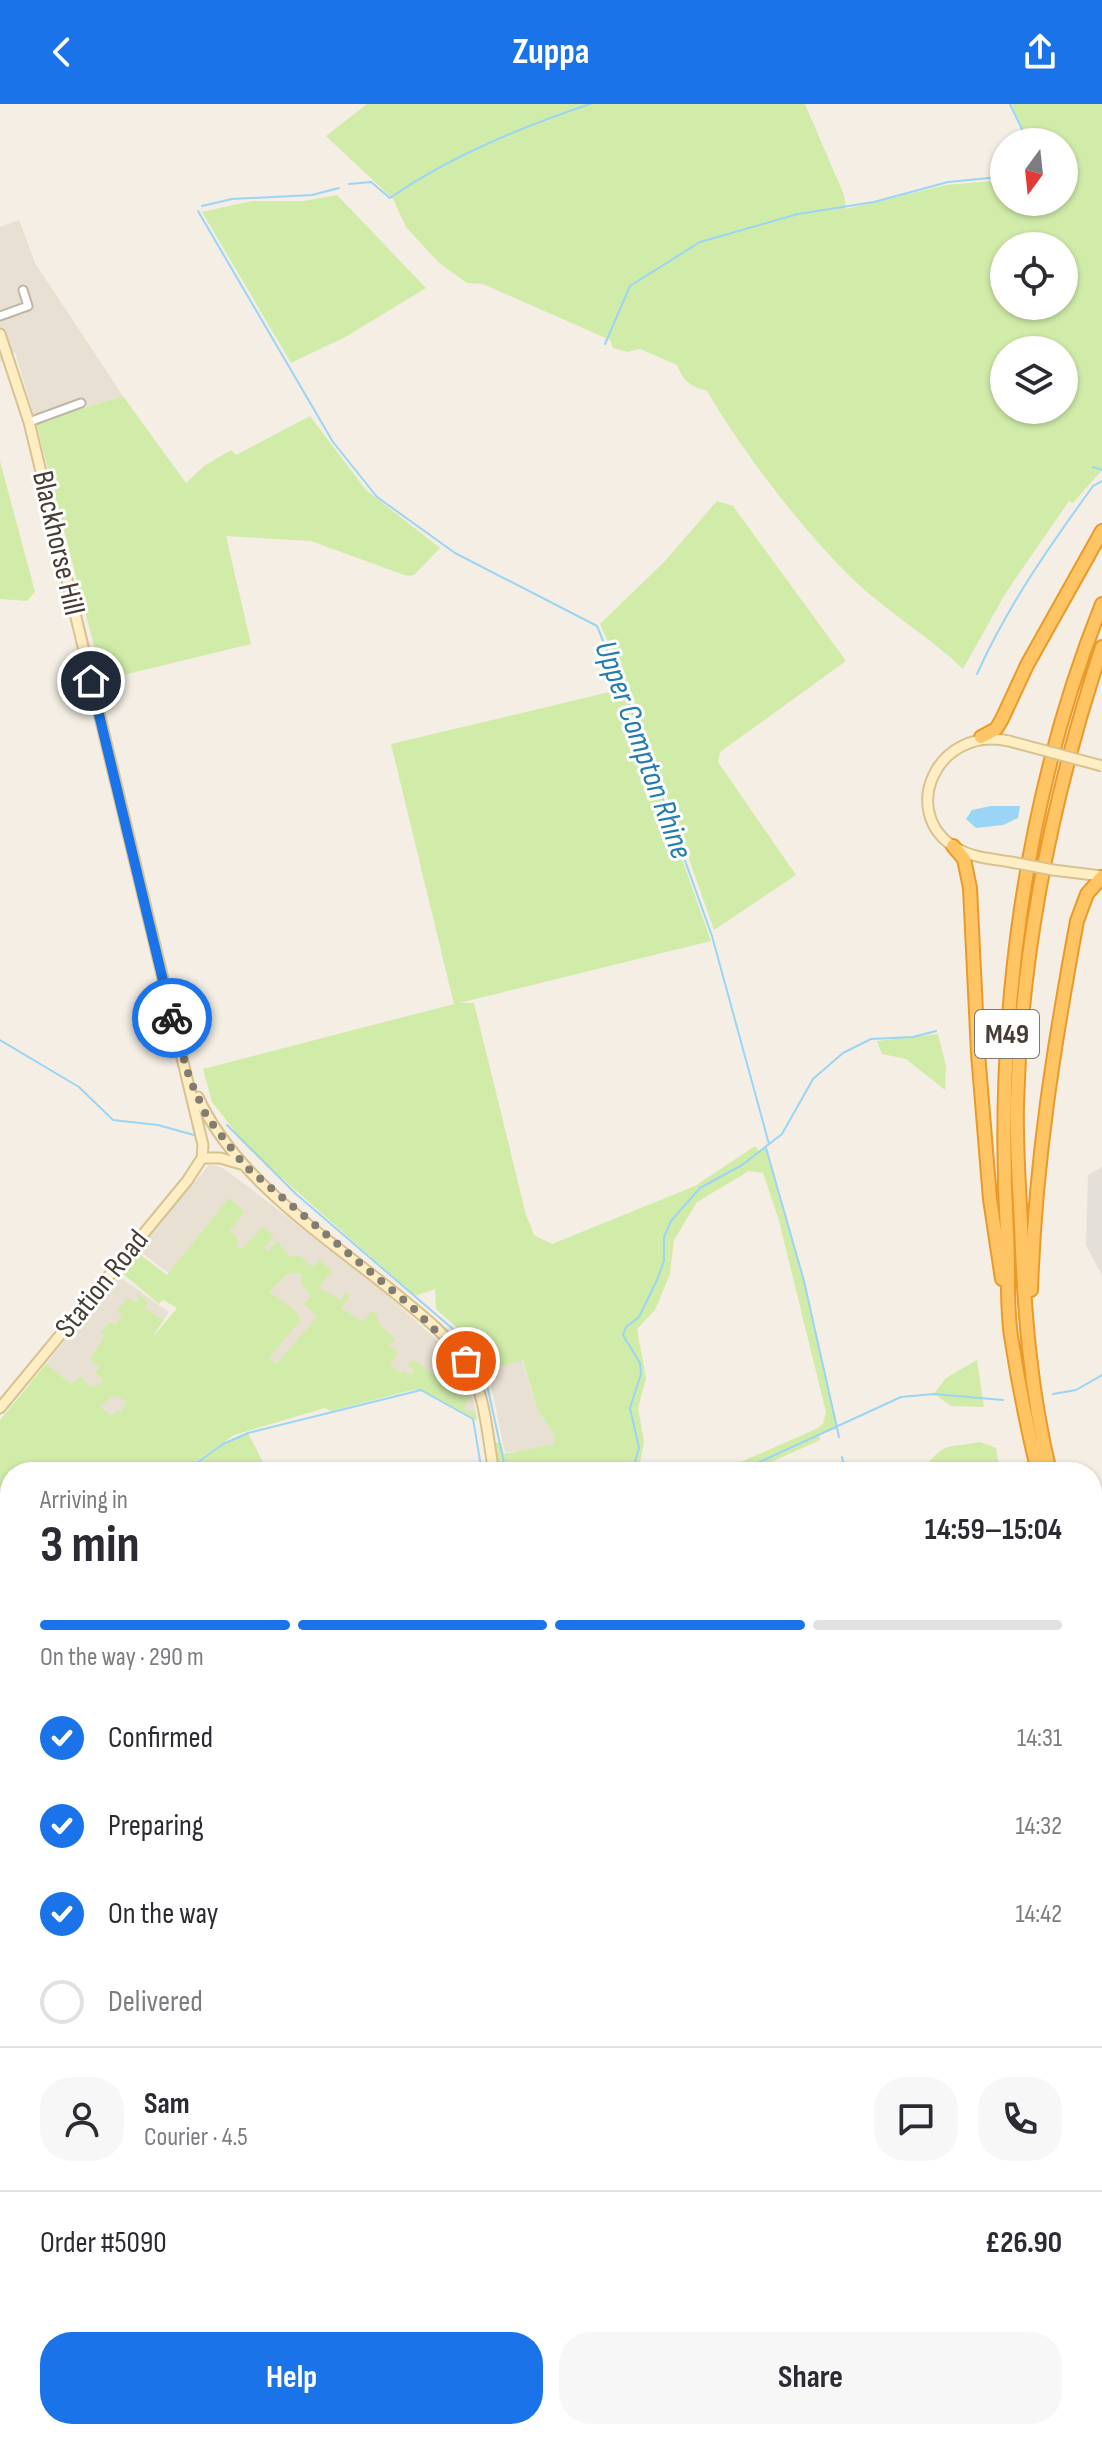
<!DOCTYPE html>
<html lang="en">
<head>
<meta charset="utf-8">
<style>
	:root { --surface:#fff; --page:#f7f7f7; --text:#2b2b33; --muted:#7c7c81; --line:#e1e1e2; --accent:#1a73e8 }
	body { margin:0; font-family:"Sofia Sans Condensed",sans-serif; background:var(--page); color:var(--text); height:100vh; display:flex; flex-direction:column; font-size:30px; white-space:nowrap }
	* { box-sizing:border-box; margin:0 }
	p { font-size:26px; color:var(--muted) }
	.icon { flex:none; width:44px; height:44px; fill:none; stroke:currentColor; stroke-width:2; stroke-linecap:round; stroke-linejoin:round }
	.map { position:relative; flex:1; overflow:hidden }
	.sheet { position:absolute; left:0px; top:1358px; width:1102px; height:978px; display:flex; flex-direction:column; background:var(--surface); border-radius:32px 32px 0 0; box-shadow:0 2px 6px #0004 }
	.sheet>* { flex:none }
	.needle { width:52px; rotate:195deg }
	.controls { position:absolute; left:990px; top:24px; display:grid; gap:16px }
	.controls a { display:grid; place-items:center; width:88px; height:88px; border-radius:50%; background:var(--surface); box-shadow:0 2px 6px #0004; font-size:40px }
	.pin { position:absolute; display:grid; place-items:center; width:68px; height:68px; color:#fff; margin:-34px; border:4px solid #fff; border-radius:50%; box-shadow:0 2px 8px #0007 }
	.courier { position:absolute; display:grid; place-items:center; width:80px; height:80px; margin:-40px; border:6px solid #1a73e8; border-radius:50%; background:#fff; color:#222; box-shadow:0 2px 10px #0007 }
	.overview em { font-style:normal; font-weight:700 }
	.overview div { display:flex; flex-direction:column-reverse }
	.overview { display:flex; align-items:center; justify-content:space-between; height:136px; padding:0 40px }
	h1 { font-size:52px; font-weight:700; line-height:60px }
	.bar { display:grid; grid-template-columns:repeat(4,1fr); gap:12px 8px; align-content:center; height:96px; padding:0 40px }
	.bar i { height:10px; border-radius:6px; background:var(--line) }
	.bar .active { background:var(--accent) }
	.bar p { grid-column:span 4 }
	.line { display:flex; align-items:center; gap:20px; padding:0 40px; border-top:2px solid var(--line) }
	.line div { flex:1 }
	.round { display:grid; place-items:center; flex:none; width:84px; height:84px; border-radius:32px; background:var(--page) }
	ol { padding:0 40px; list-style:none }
	li { display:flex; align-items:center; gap:24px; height:88px }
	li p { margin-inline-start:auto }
	li .icon { padding:8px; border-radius:50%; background:var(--accent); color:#fff; stroke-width:4 }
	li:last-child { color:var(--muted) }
	li i { width:44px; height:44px; border:4px solid var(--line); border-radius:50% }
	.button { display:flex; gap:16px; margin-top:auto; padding:16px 40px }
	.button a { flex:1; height:92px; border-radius:32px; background:var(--accent); color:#fff; font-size:32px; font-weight:700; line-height:92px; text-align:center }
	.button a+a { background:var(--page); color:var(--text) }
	header { display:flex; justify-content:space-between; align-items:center; height:104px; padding:0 40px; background:var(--accent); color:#fff; font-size:36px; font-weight:700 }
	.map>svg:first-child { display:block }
	.residential { fill:#e8e0d2 }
	.commercial { fill:#f8e4cd }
	.industrial { fill:#e5dfd9 }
	.green { fill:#d1eca9; fill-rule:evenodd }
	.water { fill:#9bd5f6 }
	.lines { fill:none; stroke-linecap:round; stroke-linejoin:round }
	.stream { stroke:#9bd5f6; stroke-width:2 }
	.street-casing { stroke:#c0b6a6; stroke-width:11 }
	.secondary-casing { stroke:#d7c290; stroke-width:13 }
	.highway-casing { stroke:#ea9a28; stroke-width:16 }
	.street { stroke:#fff; stroke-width:7 }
	.secondary { stroke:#ffeec3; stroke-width:9 }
	.highway { stroke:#ffc464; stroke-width:12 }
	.rail { stroke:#959595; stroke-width:2; stroke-dasharray:10 10; stroke-linecap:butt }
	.secondary-bridge-casing { stroke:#d7c290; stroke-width:13; stroke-linecap:butt }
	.secondary-bridge { stroke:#ffeec3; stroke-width:9 }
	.done { stroke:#837c71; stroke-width:8; stroke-dasharray:0 14.4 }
	.route { stroke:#1a73e8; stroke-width:10 }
	.labels { text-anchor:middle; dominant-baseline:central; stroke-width:6; stroke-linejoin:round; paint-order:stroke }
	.shield { fill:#fff; stroke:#7e7870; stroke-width:2 }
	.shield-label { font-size:28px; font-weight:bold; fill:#463e33 }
	.street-label { font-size:30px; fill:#463e33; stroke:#fff }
	.water-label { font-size:32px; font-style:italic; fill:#237cb2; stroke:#fff }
</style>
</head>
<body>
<header><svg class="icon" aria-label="back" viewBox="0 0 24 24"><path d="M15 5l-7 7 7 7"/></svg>Zuppa<svg class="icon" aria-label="share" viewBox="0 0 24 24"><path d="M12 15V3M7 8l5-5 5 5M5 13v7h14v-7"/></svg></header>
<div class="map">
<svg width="1102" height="2335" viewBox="0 0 1102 2335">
	<rect width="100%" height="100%" fill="#f4eee4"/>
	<path class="residential" d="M19,116L35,159L123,292L36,319L15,248L0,258V123Z
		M209,1061L221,1063L242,1078L385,1189L449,1247L470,1282L476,1309L470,1310L421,1281L330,1302L269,1255L230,1216L137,1145Z
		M117,1171L169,1208L148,1240L121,1310L112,1313L46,1260Z
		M522,1255L537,1305L553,1328L556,1341L505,1349L488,1266Z"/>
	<path class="commercial" d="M790,2326H1088V2335H794Z"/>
	<path class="industrial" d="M1102,1063V1172L1086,1141L1088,1071Z"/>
	<path class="green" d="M367,0H805L844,91L846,105L946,81L1004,76V98H1064V38H1027L1012,0H1102V366L1073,399L1069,397L1005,490L963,565C933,536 898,515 867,488C813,441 743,349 707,287C690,282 684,278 677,261L640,245L627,248L613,244L610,236L483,180L467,179L438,158L406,123L393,95L326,32ZM1064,142V202H1004V142ZM1004,246H1064V306H1004Z
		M337,91L426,184L347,232L291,259L202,108L252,97H304Z
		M123,292L186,379L204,362L231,346L236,351L310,312L366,386L440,444L414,471L407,472L311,437L226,432L251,540L103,576L36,319Z
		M0,357L35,488L27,497L0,495Z
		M717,397L733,402L846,557L720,648L718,658L796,771L714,826L634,598L600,520L664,458Z
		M622,585L711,837L459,899H474L526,1111L534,1131L552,1140L695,1082L755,1042L759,1047L765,1043L804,1177L838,1324L819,1331L820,1336L749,1368H718L816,1325L823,1320L826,1308L779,1117L763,1069L749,1067L697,1098L674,1136L670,1170L655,1206L637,1225L646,1274L638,1304L644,1338L638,1368H497L493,1340L501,1338L504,1350L555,1340L553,1328L537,1305L523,1256L502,1262L487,1260L463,1229L436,1205L435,1185L415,1192L248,1044L212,998L203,965L454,900L391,640Z
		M938,930L946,962L945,986L906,955L882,950L877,937Z
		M229,1094L245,1108L229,1127L237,1133V1144L244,1143L262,1123L274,1132L264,1144L268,1147L277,1137L290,1153L297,1151L314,1163L320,1156L332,1167L319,1183L340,1196L346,1188L350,1192L341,1204L362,1217L374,1206L379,1219L395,1235L389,1241L398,1249L390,1260L400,1269L404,1267L411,1271L414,1267L408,1261L413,1255L433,1270L438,1268L449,1247C464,1269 476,1279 464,1305L476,1309L477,1317L421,1286H412L331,1307L325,1304L234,1331L181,1368H10V1470L5,1477L10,1481V1554L7,1539L0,1537V1316L46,1260L71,1280L81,1272L90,1283L100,1280L103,1275L95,1269L99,1263L90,1255L104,1232L101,1228L110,1218L115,1221L122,1211L117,1207L127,1194L138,1198L137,1189L148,1198L145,1204L163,1216L153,1233L177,1204L163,1196L159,1200L122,1169L138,1149L167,1171ZM288,1169H302L301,1179L311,1192L304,1200L317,1213L276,1260L269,1254L301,1216L293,1204L269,1188ZM114,1291L126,1297L121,1309L117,1306L112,1312L100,1303Z
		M977,1256L984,1303L951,1302L934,1290L946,1274Z
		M248,1329L268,1368H184L223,1340Z
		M980,1338L996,1344L1000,1368H921C947,1336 943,1345 980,1338Z
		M10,1653V2285L0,2276V1656Z
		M1092,1829H1102V2092L1092,2053Z
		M0,2312L10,2326L25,2335H0Z
		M54,2326H527L532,2335H64Z
		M567,2326H772L776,2335H572Z"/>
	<path class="water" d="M991,702H1020L1018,714L1003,721L976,724L966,715L972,706Z"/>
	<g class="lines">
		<path class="stream" d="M1010,0L1028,38
			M349,80L371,78L390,94C450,52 521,23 590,0
			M202,102L232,95L312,91L339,84
			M198,107L333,338L377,393L455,449L597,522L628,597L712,832L769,1040
			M605,240L630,182L700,138L798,110L874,98L948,78L1000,73
			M1093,363L1102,366
			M977,570C1008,501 1049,443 1093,382L1102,377
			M0,936L79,983L113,1016L158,1021L194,1031
			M227,1021L296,1090L461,1232L482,1258L506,1368
			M766,1044L804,1177L839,1333
			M1053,1290L1076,1286L1102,1271
			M842,1353L845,1368
			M184,1368L223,1340L248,1329L421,1286L473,1315L482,1368
			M632,1368L639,1344L630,1304L641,1270L640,1259L623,1231L626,1223L639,1213L657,1176L664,1157V1133L671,1117L700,1084L742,1061L782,1030L813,975L843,949L871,935L913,933L936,927
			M738,1368L901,1293L934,1290L1003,1296
			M0,1464L3,1467
			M0,2170L10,2168
			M1092,2185L1101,2261L1099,2335
			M192,2326L199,2335
			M556,2326L560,2335
			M778,2326L781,2335"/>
		<g class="street-casing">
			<path id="street" d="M0,212L28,202L23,186
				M29,318L81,299
				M1092,1802L1102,1801
				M1092,2098L1102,2135"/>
		</g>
		<g class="secondary-casing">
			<path id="secondary" d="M0,230L29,318L203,1041L202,1054L187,1077L0,1304
				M1009,637C936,621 898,710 956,744C973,754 993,755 1011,758
				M1053,766L1102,772
				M198,993C236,1076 326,1133 395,1189C419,1209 448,1231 465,1257C486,1287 487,1333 494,1368
				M202,1054H220L241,1060
				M538,2326L542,2335"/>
		</g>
		<g class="highway-casing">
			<path id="highway" d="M981,633L996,625L1002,615L1027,561L1102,427
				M953,742L964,755L970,784L978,949L990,1095L1002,1175
				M1031,1186C1035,1059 1054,941 1077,817L1087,790L1102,773
				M1038,1368C1027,1323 1018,1277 1011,1232C1006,1198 1009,1163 1007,1129C995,918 1023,697 1102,500
				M1050,1368C1030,1286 1024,1205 1021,1121C1019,1081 1016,1040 1017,1000C1021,843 1053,691 1102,543
				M1092,1519L1102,1547
				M1092,1559L1102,1585"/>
		</g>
		<use href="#street" class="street"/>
		<use href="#secondary" class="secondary"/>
		<use href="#highway" class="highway"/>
		<path class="rail" d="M0,2296L10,2306
			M39,2326L49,2335"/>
		<g class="secondary-bridge-casing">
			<path id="secondary-bridge" d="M1009,637L1102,662
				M1011,758L1053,766"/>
		</g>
		<use href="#secondary-bridge" class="secondary-bridge"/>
	</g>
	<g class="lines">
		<path class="done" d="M172,914L190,976L207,1013L245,1062L412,1203L466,1257"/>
		<path class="route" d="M91,577L172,914"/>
	</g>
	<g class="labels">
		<rect class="shield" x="975" y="906" width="64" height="48" rx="6"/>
		<g class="shield-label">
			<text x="1007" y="930">M49</text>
		</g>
		<g class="street-label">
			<text transform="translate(58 439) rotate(77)">Blackhorse Hill</text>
			<text transform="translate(102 1180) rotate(-51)">Station Road</text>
		</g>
		<g class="water-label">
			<text transform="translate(643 646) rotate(70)">Upper Compton Rhine</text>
		</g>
	</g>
</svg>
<div class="controls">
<a><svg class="needle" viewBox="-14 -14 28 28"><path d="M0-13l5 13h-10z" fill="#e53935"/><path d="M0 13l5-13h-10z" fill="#7c7c81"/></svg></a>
<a><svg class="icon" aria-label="locate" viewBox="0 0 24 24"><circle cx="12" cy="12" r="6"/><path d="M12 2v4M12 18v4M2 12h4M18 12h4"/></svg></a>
<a><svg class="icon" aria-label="layers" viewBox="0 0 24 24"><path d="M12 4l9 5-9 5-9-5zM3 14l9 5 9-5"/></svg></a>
</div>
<div class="pin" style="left:466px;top:1257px;background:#ea580c"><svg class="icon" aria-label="bag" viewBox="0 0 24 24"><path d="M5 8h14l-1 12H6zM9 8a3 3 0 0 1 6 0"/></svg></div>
<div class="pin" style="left:91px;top:577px;background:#1f2937"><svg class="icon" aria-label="home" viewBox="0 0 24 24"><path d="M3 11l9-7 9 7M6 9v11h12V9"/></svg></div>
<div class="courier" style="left:172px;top:914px"><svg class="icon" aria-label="bike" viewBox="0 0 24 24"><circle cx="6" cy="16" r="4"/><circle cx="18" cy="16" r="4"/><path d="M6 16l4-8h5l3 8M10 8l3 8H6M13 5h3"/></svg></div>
<section class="sheet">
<div class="overview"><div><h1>3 min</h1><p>Arriving in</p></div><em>14:59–15:04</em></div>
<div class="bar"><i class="active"></i><i class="active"></i><i class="active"></i><i></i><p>On the way · 290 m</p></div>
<ol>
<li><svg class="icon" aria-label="check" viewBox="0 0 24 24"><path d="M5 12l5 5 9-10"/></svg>Confirmed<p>14:31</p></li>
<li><svg class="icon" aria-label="check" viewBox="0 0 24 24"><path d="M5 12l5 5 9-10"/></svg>Preparing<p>14:32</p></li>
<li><svg class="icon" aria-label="check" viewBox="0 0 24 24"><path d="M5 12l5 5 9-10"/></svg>On the way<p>14:42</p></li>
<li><i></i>Delivered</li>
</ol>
<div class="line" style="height:144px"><a class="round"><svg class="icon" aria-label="person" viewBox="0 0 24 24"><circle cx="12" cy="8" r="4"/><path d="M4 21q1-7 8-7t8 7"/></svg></a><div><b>Sam</b><p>Courier · 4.5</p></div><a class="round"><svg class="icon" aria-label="chat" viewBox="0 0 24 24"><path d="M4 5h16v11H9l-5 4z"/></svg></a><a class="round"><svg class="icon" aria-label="phone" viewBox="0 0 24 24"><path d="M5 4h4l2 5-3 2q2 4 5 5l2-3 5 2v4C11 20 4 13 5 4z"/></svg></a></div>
<div class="line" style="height:104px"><div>Order #5090</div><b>£26.90</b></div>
<div class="button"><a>Help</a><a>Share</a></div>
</section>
</div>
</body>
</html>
